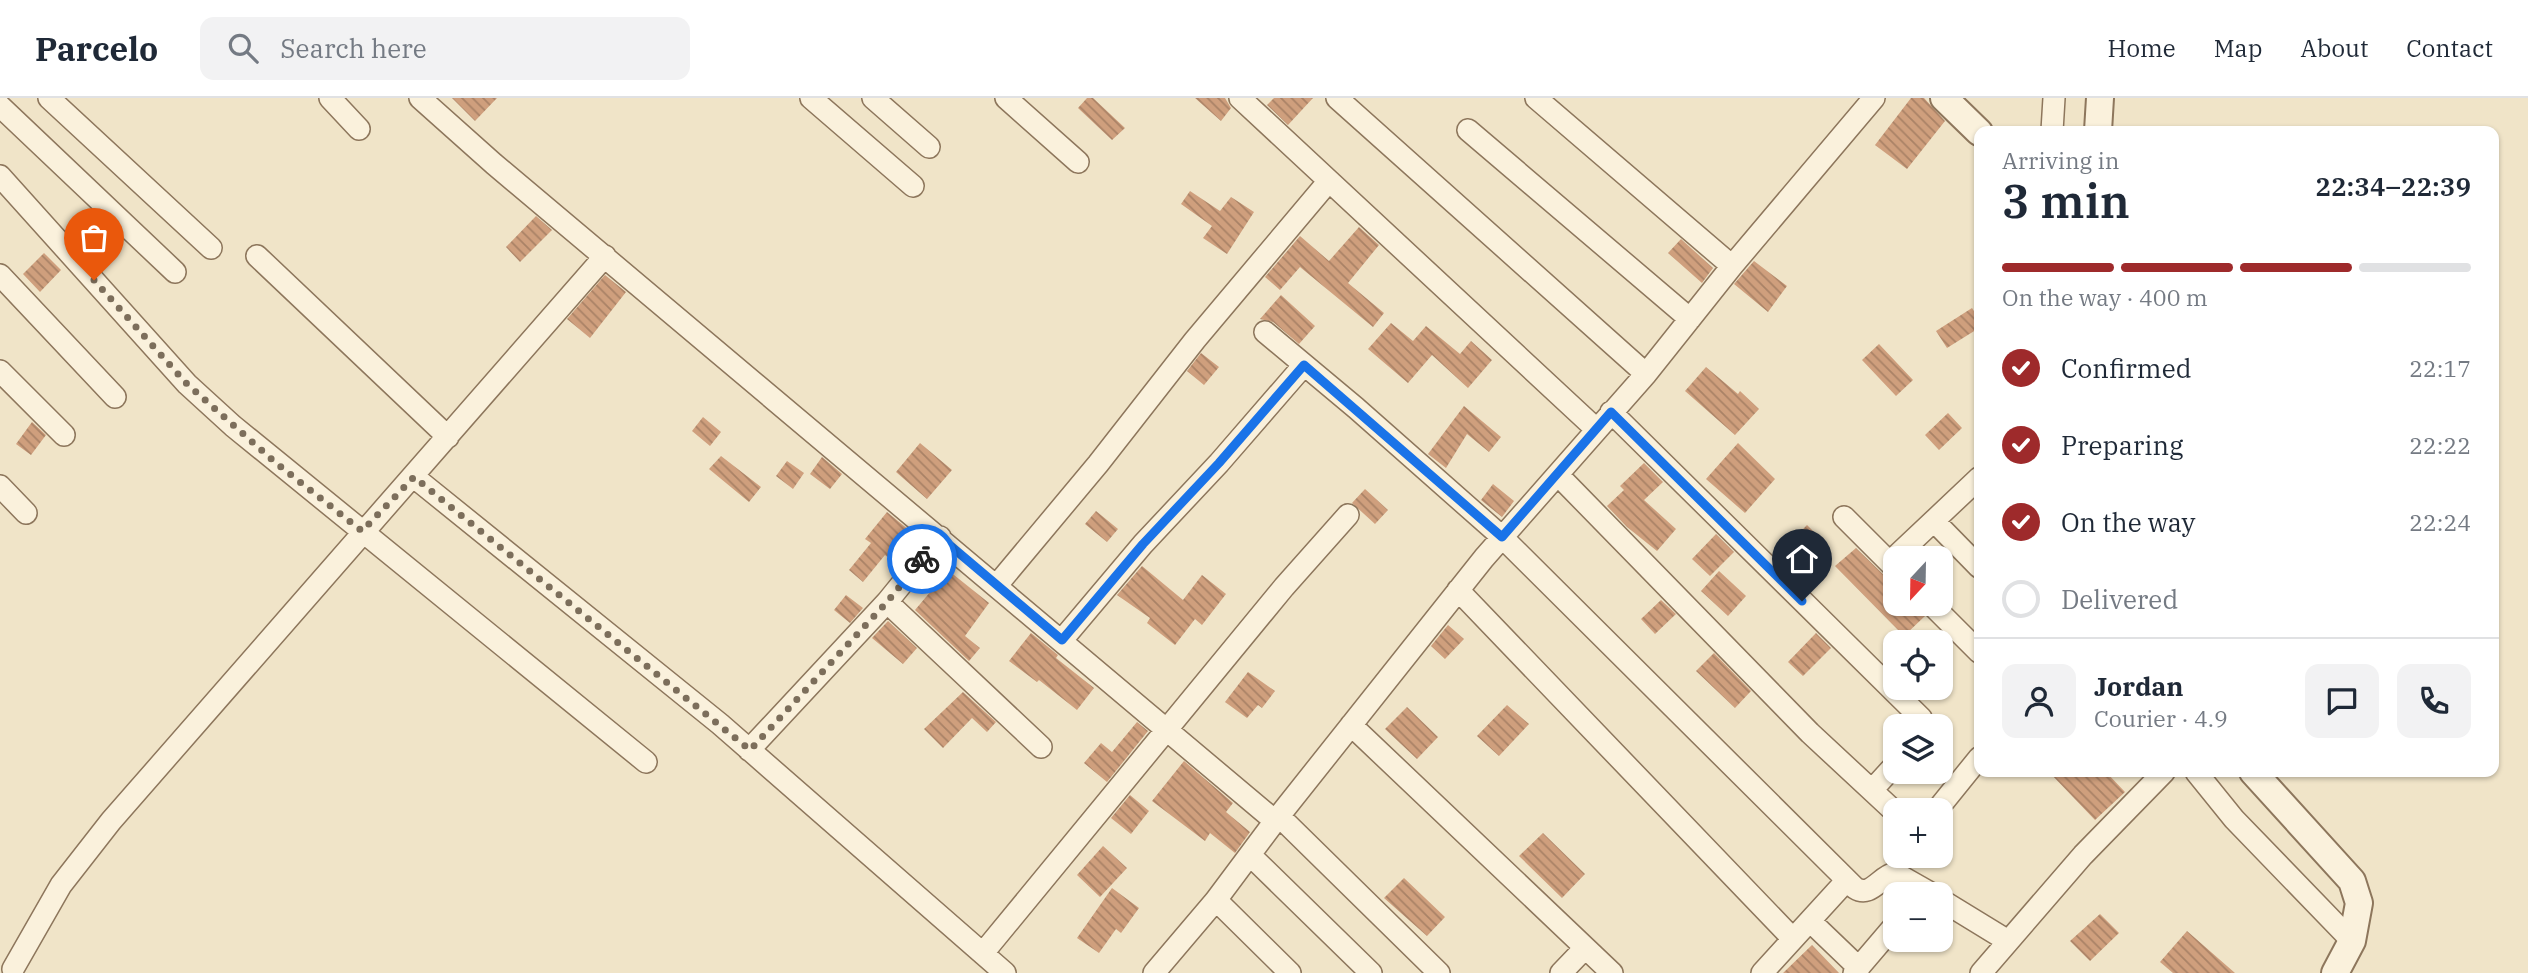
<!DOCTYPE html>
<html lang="en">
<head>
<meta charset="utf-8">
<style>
	:root { --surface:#fff; --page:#f2f2f3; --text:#1f2937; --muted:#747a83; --line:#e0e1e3; --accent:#9e2a2b }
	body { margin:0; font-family:"IBM Plex Serif",serif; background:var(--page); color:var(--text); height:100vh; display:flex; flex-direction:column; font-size:26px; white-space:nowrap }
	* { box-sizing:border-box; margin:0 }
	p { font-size:23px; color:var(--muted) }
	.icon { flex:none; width:38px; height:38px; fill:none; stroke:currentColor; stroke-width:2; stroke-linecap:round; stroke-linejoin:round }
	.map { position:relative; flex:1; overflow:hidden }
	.sheet { position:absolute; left:1974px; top:28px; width:525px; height:651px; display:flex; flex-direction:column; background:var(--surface); border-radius:14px; box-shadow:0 2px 5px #0004 }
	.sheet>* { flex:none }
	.needle { width:46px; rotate:202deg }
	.buttons { position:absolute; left:1883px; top:448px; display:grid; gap:14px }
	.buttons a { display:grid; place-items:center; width:70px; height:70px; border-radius:14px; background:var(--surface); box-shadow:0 2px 5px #0004; font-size:35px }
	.pin { position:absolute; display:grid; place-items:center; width:60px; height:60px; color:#fff; margin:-72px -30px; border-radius:50% 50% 50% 0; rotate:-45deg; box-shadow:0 0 7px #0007 }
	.pin .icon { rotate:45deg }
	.courier { position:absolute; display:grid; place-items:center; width:70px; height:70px; margin:-35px; border:5px solid #1a73e8; border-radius:50%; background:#fff; color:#222; box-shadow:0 2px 9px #0007 }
	.head em { font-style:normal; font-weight:600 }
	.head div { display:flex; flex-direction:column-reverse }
	.head { display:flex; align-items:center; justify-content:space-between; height:119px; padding:0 28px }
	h1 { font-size:46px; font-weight:600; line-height:52px }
	.bar { display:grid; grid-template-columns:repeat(4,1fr); gap:10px 7px; align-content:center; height:84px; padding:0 28px }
	.bar i { height:9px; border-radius:5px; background:var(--line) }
	.bar .active { background:var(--accent) }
	.bar p { grid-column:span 4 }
	.line { display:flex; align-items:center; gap:18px; padding:0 28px; border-top:2px solid var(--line) }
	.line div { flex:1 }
	.round { display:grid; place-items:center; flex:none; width:74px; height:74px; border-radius:14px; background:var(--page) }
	ol { padding:0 28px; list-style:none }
	li { display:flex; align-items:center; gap:21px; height:77px }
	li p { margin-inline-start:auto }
	li .icon { padding:7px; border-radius:50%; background:var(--accent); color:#fff; stroke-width:4 }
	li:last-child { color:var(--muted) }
	li i { width:38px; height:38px; border:4px solid var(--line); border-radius:50% }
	header { display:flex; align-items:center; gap:42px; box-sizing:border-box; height:98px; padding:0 35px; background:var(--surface); border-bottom:2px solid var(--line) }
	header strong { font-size:33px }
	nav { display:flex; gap:38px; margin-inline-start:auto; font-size:24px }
	.search { width:490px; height:63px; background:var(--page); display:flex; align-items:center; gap:18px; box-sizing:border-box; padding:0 24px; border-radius:14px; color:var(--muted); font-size:26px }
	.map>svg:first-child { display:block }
	.building { fill:url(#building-back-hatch) }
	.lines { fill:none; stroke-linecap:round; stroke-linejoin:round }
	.minor-casing { stroke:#8d765c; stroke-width:24 }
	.tertiary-casing { stroke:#8d765c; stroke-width:30 }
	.minor { stroke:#faf1dc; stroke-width:21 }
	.tertiary { stroke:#faf1dc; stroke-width:26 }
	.done { stroke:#7c6e5b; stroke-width:7; stroke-dasharray:0 12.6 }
	.route { stroke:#1a73e8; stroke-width:9 }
</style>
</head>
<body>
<header>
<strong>Parcelo</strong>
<div class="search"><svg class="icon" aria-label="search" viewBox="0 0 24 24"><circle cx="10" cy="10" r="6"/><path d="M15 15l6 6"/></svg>Search here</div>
<nav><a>Home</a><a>Map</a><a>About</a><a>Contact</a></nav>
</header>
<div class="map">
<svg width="2528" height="875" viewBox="0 0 2528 875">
	<defs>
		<pattern id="building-back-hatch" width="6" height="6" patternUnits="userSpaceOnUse" patternTransform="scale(1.75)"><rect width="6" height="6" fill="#cf9f7d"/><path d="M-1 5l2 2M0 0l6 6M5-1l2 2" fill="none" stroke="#a98266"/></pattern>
	</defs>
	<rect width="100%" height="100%" fill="#f0e4c8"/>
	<path class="building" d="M452,0H497L475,23Z
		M1087,0H1093L1125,30L1112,42L1078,10Z
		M1195,0H1225L1231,10L1221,23Z
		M1274,0H1313L1288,27L1267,7Z
		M1911,0H1924L1945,23L1907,71L1875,47Z
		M1190,93L1220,113L1231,99L1254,114L1227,156L1203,140L1212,128L1181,106Z
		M536,118L552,132L520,164L506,149Z
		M1359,129L1379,147L1348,185L1384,215L1373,229L1300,169L1280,192L1265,179L1300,138L1329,163Z
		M1681,141L1713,170L1702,185L1668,155Z
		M44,155L61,172L40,194L23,176Z
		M1754,163L1787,188L1768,214L1734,186Z
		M605,177L626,194L590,240L567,221Z
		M1281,197L1315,228L1299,246L1273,224L1260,221Z
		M1972,210L1979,221V230L1947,250L1936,233Z
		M1391,225L1413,243L1426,228L1460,256L1471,243L1492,262L1468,290L1432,257L1408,285L1368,251Z
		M1879,246L1913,282L1896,298L1862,262Z
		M1201,255L1219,269L1204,287L1187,273Z
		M1706,269L1738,296L1740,293L1759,311L1735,337L1685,293Z
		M1464,308L1501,339L1489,354L1467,336L1446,370L1428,356Z
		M1948,315L1962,330L1939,352L1925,337Z
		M703,319L721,334L710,348L692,333Z
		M32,324L46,337L31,357L16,346Z
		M920,345L952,372L927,401L896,374Z
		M1738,345L1775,381L1745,415L1706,381Z
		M721,358L761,389L749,404L709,371Z
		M822,359L842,376L830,391L810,376Z
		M787,363L804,375L793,391L776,378Z
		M1644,365L1663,384L1644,402L1676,431L1657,453L1627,429L1607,408L1624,392L1620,388Z
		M1493,386L1514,403L1502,419L1481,402Z
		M1365,391L1388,412L1375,426L1352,405Z
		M1096,413L1118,431L1107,444L1085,426Z
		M887,414L921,442L899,468L885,457L863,484L849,472L871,445L865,441Z
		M1807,427L1826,446L1799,474L1780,455Z
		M1716,436L1734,454L1710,478L1692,461Z
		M1856,450L1886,479L1895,483V506H1917L1925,518L1904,538L1835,468Z
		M941,459L952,469L949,473L989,505L965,538L980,550L969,563L915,512L931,493L920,484Z
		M1142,468L1183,502L1202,477L1226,496L1202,527L1195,521L1175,547L1147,525L1150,520L1117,497Z
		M1719,473L1746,498L1728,518L1701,493Z
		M846,497L863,510L850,525L834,512Z
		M1661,502L1676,516L1655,536L1641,521Z
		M888,523L917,550L903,566L872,540Z
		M1448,527L1464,541L1445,561L1431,548Z
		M1031,535L1058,557L1056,560L1094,590L1077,612L1039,582L1037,584L1009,563Z
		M1816,535L1831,550L1803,578L1788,564Z
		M1714,555L1751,593L1735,610L1696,573Z
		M1248,574L1275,593L1262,610L1258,607L1247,620L1225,604Z
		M963,594L996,624L987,634L972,620L943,650L924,631Z
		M1507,607L1529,626L1499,658L1477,638Z
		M1407,609L1438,639L1417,661L1385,631Z
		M1137,624L1148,633L1107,684L1084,665L1101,645L1112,654Z
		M1184,663L1233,705L1226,714L1250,734L1235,755L1210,735L1205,743L1152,703Z
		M2049,674H2106L2125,694L2095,722Z
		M1130,697L1149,713L1131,736L1111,720Z
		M1543,735L1585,776L1562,800L1519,758Z
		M1103,748L1127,770L1100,799L1077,777Z
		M1404,780L1445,819L1427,838L1384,800Z
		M1112,790L1139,810L1121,835L1116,831L1099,855L1077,840Z
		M2100,816L2119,835L2090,863L2070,843Z
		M2187,833L2235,875H2173L2160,864Z
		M1812,847L1839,875H1783Z"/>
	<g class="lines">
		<g class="minor-casing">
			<path id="minor" d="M49,0L211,150
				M330,0L359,31
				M420,0L494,66L1275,723
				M811,0L913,88
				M873,0L929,49
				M1006,0L1078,64
				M1240,0L1596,331
				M1337,0L1646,276
				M1536,0L1732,168
				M0,8L175,174
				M1468,32L1690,221
				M2052,33L2054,0
				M0,78L187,286L233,328L646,664
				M257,158L448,339
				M0,177L115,299
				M1265,234L1356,310L1502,439L1855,790C1871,800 1879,779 1895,775L1932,796
				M0,273L64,337
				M1611,314L1921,620L1924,628
				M1558,377L1810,635L1895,714
				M414,379L720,626L1005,875
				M0,388L26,415
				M1844,419L1895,470
				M1934,423L1979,469
				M1890,464L1979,380
				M997,487L1098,366L1195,242L1328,84
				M1458,492L1793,841
				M887,504L1041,649
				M1931,506L1979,554
				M1062,542L1143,446L1219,365L1304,267
				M1351,627L1612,875
				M749,652L887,504L940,439
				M2196,674L2234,721L2352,843
				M1872,692L1895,667
				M1937,712L1979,660
				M1279,718L1439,875
				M1250,757L1371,875
				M1216,802L1290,875
				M1941,802L2008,843
				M1810,823L1859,870
				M983,855L1284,489L1348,417
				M13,871L61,787L111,723L605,158
				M1154,875L1216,802L1275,723L1484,460L1646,276L1732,168L1874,0
				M1561,875L1585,850
				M1762,875L1847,782
				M1854,875L1895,827
				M1981,875L2083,757L2164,674"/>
		</g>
		<g class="tertiary-casing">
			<path id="tertiary" d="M1944,0L1979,34
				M2098,33L2100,0
				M2253,674L2352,783L2359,805L2352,843L2335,875"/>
		</g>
		<use href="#minor" class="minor"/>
		<use href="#tertiary" class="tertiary"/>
	</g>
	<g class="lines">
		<path class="done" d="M94,182L187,286L276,365L362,433L414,379L750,652L887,504L922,461"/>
		<path class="route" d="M922,461L940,439L1062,542L1143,446L1219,365L1304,267L1502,439L1611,314L1802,503"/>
	</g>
</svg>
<div class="buttons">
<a><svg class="needle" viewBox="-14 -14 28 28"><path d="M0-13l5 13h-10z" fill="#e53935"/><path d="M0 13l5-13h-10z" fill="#747a83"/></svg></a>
<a><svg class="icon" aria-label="locate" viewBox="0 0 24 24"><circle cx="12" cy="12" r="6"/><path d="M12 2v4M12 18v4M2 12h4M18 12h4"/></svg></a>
<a><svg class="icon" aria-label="layers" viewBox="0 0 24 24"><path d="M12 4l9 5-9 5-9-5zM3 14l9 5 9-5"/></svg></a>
<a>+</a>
<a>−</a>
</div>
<div class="pin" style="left:94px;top:182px;background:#ea580c"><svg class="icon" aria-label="bag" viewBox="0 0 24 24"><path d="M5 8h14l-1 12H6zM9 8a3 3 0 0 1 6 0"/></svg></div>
<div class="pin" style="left:1802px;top:503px;background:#1f2937"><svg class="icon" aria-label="home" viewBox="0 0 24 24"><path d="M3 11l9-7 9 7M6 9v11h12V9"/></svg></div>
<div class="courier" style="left:922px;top:461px"><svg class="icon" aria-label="bike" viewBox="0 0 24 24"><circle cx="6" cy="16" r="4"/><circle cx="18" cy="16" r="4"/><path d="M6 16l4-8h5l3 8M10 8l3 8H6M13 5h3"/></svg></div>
<section class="sheet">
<div class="head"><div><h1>3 min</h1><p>Arriving in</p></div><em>22:34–22:39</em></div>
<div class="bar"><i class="active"></i><i class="active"></i><i class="active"></i><i></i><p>On the way · 400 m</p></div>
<ol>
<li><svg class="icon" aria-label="check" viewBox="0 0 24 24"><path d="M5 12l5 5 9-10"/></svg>Confirmed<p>22:17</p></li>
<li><svg class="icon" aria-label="check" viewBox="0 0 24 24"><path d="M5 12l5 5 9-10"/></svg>Preparing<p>22:22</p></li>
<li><svg class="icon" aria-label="check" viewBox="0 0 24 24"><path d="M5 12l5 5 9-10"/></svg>On the way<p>22:24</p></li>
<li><i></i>Delivered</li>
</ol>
<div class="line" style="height:126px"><a class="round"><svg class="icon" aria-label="person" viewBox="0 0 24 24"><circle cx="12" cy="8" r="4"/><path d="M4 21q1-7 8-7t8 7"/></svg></a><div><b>Jordan</b><p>Courier · 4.9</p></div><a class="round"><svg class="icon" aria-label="chat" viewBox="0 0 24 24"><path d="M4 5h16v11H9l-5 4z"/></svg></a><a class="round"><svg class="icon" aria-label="phone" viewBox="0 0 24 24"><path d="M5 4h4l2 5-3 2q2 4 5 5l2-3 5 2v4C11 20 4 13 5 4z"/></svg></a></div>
</section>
</div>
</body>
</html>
